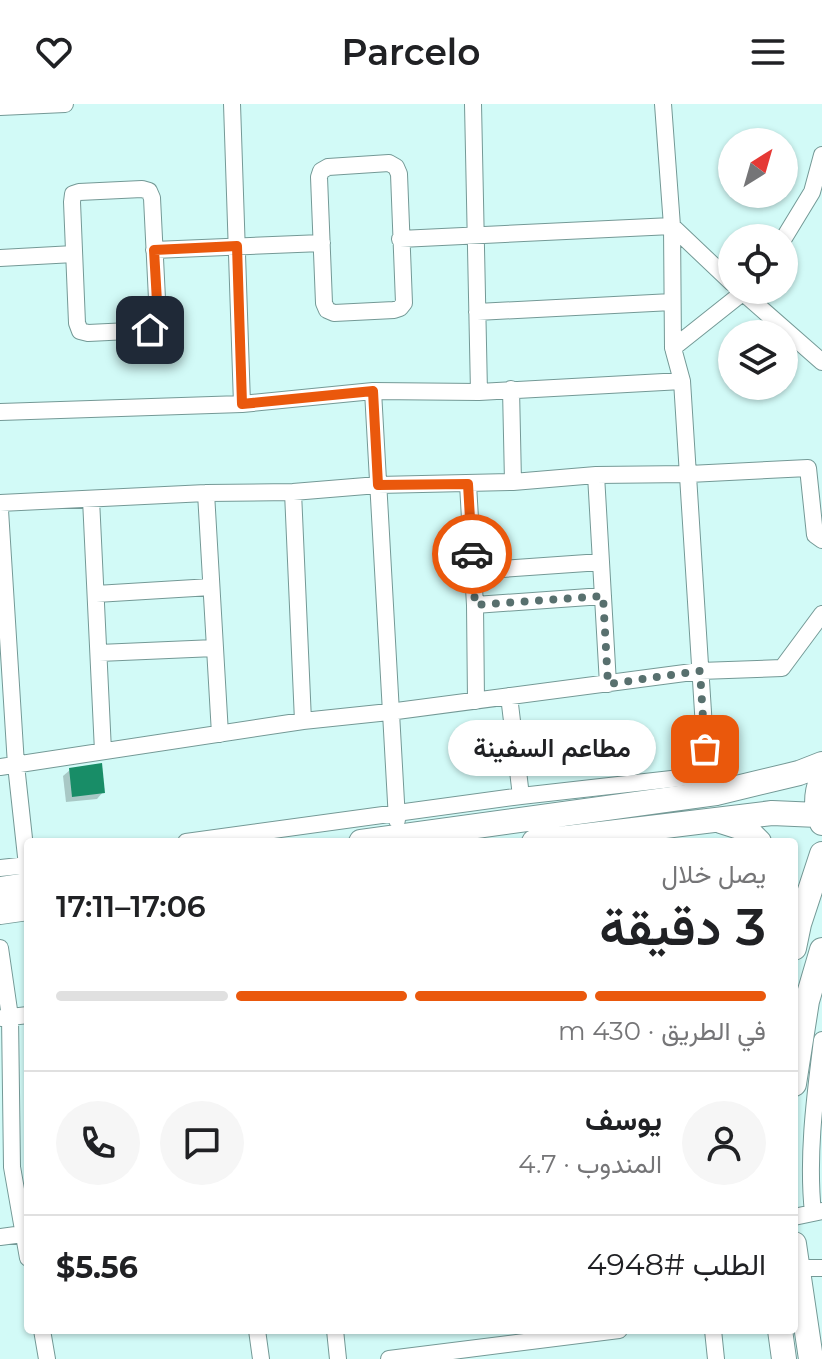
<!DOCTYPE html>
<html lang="ar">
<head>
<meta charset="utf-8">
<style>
	:root { --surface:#fff; --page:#f6f6f6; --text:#202124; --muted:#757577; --line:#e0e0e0; --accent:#ea580c }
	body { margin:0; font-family:Montserrat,Vazirmatn,sans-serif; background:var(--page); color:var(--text); direction:rtl; height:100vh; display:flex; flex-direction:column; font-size:30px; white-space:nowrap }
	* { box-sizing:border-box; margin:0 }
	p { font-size:26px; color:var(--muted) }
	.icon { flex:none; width:44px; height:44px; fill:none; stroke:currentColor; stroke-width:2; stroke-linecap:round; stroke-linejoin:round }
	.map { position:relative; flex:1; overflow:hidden; direction:ltr }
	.panel { position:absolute; left:24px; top:734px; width:774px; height:496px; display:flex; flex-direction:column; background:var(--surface); border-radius:8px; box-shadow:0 2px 6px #0004; direction:rtl }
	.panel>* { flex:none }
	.needle { width:52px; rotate:37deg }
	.buttons { position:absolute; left:718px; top:24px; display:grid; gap:16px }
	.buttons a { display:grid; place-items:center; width:80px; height:80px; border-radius:50%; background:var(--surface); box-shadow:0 2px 6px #0004; font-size:40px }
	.pin { position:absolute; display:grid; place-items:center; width:68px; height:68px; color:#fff; margin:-34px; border-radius:16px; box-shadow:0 4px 12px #0006 }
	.courier { position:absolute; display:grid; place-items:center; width:80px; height:80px; margin:-40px; border:6px solid #ea580c; border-radius:50%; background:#fff; color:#222; box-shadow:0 2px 10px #0007 }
	.bubble { position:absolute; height:56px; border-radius:28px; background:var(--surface); box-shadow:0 2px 6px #0004; font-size:26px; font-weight:600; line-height:56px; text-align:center; direction:rtl }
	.headline em { font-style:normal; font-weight:600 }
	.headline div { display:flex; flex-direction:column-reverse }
	.headline { display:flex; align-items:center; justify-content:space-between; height:136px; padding:0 32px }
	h1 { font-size:52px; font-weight:600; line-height:60px }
	.bar { display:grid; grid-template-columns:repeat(4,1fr); gap:12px 8px; align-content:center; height:96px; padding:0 32px }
	.bar i { height:10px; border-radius:6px; background:var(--line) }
	.bar .active { background:var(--accent) }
	.bar p { grid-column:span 4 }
	.line { display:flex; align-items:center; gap:20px; padding:0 32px; border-top:2px solid var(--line) }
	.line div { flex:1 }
	.round { display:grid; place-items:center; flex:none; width:84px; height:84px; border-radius:42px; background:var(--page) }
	header { display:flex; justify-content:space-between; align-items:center; height:104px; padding:0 32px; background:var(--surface); font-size:36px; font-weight:600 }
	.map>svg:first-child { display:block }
	.shadow { fill:#0003 }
	.building { fill:#188d67 }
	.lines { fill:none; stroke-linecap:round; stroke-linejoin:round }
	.minor-casing { stroke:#749996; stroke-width:18 }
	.highway-casing { stroke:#749996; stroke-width:26 }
	.minor { stroke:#fff; stroke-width:16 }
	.highway { stroke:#fff; stroke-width:24 }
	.done { stroke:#58706e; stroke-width:8; stroke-dasharray:0 14.4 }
	.route { stroke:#ea580c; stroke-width:10 }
</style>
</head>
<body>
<header><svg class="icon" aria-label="menu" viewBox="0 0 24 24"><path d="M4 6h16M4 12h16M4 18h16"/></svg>Parcelo<svg class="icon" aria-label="heart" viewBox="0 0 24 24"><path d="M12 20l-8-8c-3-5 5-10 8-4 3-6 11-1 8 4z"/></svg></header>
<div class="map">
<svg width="822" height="1255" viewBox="0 0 822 1255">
	<rect width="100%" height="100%" fill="#d2faf7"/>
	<path class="shadow" d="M70,666L103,688L97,695L66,698L63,672Z"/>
	<path class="building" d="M102,659L105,689L72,693L69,664Z"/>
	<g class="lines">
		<g class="minor-casing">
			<path id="minor" d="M232,0L242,300
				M473,0L479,288
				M663,0L672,122L673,244L682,277L707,671L716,689
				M0,3L65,0
				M389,59L396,63L399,70L404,199L400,204L394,206L334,209L327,206L324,199L319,73L321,67L328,63Z
				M142,85L149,87L152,94L158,215L156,223L150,226L88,229L80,227L77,219L72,98L73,90L79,88Z
				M784,134L812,88L822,51
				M400,135L672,122L732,179
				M154,146L322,139
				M0,154L74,150
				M740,186L822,258
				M477,208L672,198
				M673,244L746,186
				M511,285L513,378
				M373,287L397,716
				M0,308L242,300L373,287L479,288L682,277
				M596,371L608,580
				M468,380L475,501L476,597
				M293,388L303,617
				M206,389L220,630
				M91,395L103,647
				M0,399L206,389L293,388L378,381L513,378L596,371L689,370L808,364L815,431L822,436
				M0,406L16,661L28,771
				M473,467L601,458
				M96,490L211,483
				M475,501L603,492
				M99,549L215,544
				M509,592L521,692
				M0,663L303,617L389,608L700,567L782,564L822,510
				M186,738L521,692L707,671
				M0,764L28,761
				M0,844L10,913L12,1063L28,1154
				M2,914L28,911
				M813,1109C807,1052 815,993 822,936
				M794,1113L822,1107
				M0,1133L23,1130
				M798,1164H822
				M42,1226L47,1255
				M257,1226L261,1255
				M335,1226L338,1255
				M713,1226L716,1255
				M389,1255L619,1226"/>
		</g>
		<g class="highway-casing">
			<path id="highway" d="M822,674C816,689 815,704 822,719
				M721,717L746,725L759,738
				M361,738L716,689L799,669L822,660
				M534,738L772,709L818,711
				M0,785L28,781
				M0,808L28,804
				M794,844L799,820L822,750
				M794,980L807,897L822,846
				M794,1140L811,1255
				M780,1226L784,1255"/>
		</g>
		<use href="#minor" class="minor"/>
		<use href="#highway" class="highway"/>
	</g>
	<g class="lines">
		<path class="done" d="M472,450L475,501L603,492L608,580L700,567L705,645"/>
		<path class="route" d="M150,226L156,223L158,215L154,146L237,142L242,300L373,287L378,381L468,380L472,450"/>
	</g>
</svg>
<div class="buttons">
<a><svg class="needle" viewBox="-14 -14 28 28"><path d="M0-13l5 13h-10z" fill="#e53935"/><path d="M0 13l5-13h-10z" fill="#757577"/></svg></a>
<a><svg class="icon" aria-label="locate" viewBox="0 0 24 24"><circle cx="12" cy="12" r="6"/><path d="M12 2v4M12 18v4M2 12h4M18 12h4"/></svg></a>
<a><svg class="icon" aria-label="layers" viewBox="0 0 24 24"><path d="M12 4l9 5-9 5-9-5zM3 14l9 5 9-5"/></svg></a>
</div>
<div class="pin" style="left:705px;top:645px;background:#ea580c"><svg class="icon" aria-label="bag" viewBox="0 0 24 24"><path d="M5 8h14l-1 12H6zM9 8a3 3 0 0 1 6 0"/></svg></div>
<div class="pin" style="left:150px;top:226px;background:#1f2937"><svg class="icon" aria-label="home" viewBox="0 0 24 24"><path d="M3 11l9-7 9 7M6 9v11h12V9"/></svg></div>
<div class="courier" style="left:472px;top:450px"><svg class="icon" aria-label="car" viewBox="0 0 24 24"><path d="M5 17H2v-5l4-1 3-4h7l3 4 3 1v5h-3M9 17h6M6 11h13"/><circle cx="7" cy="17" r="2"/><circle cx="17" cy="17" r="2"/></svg></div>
<div class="bubble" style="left:448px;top:616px;width:208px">مطاعم السفينة</div>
<section class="panel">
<div class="headline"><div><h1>3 دقيقة</h1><p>يصل خلال</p></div><em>17:06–17:11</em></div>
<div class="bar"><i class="active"></i><i class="active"></i><i class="active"></i><i></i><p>في الطريق · 430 m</p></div>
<div class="line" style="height:144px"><a class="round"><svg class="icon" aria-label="person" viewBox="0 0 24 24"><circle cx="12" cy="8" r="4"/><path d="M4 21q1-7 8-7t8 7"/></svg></a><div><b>يوسف</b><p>المندوب · 4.7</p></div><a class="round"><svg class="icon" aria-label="chat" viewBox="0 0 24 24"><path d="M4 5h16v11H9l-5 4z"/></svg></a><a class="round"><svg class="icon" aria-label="phone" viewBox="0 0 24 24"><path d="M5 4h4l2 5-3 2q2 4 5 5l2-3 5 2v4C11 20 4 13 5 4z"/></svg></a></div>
<div class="line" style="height:104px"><div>الطلب #4948</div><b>$5.56</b></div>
</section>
</div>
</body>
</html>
